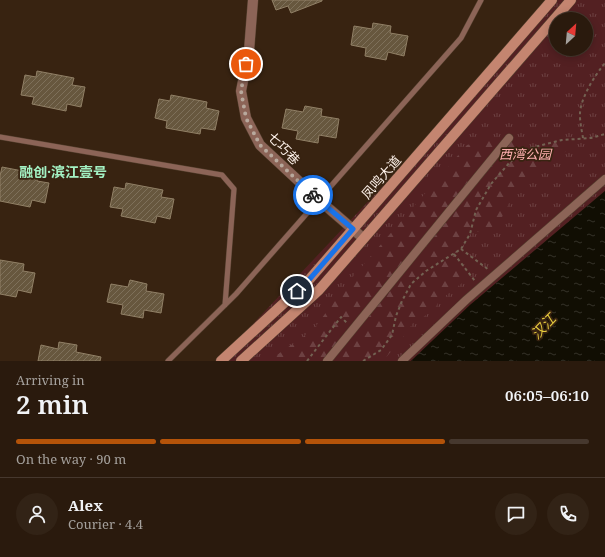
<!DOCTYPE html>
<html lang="en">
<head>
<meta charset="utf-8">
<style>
	:root { --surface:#2a1a0d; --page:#322316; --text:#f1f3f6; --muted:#a5a19d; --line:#46382e; --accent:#b45309 }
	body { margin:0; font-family:"Noto Serif","Noto Sans SC",serif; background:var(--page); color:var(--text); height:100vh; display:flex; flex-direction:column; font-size:15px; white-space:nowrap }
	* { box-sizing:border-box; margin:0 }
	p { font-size:13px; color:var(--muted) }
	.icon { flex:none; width:22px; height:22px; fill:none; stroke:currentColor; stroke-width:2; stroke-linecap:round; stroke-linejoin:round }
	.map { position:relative; height:361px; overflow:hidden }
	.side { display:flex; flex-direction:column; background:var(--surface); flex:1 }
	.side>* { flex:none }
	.needle { width:26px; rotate:26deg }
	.fabs { position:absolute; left:549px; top:12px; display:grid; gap:8px }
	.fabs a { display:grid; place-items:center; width:44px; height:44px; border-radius:50%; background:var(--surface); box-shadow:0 2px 10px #0003,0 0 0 1px var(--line); font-size:20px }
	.pin { position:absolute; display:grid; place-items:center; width:34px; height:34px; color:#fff; margin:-17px; border:2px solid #fff; border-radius:50%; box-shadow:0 1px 4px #0007 }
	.courier { position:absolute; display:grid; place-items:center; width:40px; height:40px; margin:-20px; border:3px solid #1a73e8; border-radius:50%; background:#fff; color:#222; box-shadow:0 1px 5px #0007 }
	.overview em { font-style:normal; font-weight:600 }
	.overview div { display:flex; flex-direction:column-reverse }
	.overview { display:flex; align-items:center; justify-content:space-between; height:68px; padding:0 16px }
	h1 { font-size:26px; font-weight:600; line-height:30px }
	.bar { display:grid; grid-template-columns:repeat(4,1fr); gap:6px 4px; align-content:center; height:48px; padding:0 16px }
	.bar i { height:5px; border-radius:3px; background:var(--line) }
	.bar .on { background:var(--accent) }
	.bar p { grid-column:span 4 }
	.line { display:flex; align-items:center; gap:10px; padding:0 16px; border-top:1px solid var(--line) }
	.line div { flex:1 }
	.round { display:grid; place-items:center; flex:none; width:42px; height:42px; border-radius:21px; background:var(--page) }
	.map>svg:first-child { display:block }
	.grass { fill:url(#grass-tufts); fill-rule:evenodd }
	.forest { fill:url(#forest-firs) }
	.water { fill:url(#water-ripples) }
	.building { fill:url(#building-hatch); stroke:#918066 }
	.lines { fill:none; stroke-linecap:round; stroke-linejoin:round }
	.service-casing { stroke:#54402f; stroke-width:6 }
	.pedestrian-casing { stroke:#54402f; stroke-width:9 }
	.minor-casing { stroke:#54402f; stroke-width:11 }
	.secondary-casing { stroke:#54402f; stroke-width:11 }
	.path { stroke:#736152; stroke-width:2; stroke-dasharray:3 3; stroke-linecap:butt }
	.service { stroke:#8c6457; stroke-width:5 }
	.pedestrian { stroke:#8c6457; stroke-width:8 }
	.minor { stroke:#8c6457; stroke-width:10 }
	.secondary { stroke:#c48570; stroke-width:10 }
	.done { stroke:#b8a99d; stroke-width:4; stroke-dasharray:0 7.2 }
	.route { stroke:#1a73e8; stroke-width:5 }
	.labels { text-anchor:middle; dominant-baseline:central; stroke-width:3.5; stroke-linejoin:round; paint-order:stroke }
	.street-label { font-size:13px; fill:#fdf1e9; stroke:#382311 }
	.park-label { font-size:13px; font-style:italic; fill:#feafaf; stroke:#382311 }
	.neighbourhood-label { font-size:14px; font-weight:bold; fill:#a3f1c3; stroke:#382311 }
	.water-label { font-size:14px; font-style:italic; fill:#e4ca3d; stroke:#382311 }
</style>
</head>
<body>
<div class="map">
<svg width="605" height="361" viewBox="0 0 605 361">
	<defs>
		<pattern id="grass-tufts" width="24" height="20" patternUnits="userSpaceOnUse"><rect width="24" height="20" fill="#532022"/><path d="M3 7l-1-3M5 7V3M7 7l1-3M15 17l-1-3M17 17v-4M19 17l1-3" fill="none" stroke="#6d4142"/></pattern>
		<pattern id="forest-firs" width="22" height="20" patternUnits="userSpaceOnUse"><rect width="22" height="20" fill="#532022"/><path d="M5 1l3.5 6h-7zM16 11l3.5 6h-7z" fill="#6d4142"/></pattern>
		<pattern id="water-ripples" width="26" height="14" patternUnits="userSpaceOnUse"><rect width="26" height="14" fill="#110e03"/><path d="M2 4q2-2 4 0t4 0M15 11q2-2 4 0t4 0" fill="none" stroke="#353228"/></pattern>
		<pattern id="building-hatch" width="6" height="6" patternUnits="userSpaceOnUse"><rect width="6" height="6" fill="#67573e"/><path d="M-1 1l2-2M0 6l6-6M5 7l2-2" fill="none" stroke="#7e705a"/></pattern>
	</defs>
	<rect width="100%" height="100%" fill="#382311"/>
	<path class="grass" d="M556,0H605V191L470,305L411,361H218L540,19ZM556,19H586V49H556Z"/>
	<path class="forest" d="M509,138L530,148L562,140L572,139L570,147L559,158L521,179L499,223L488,229L470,234L461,249L454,254L471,276L439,301L435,308L422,318L413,323L404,336L383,361H268L313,330L351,279L467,145L489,139Z"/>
	<path class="water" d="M605,191V361H411L470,305Z"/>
	<path class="building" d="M272,0H322V1L291,13L288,6L276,10Z
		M373,23L391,26L390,33L408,36L404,56L388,52L386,60L365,56L366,48L351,45L354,26L372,29Z
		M37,71L74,78L72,85L85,87L81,107L67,104L66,111L32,104L34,97L21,95L25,75L36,77Z
		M171,95L207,102L206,108L219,111L215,130L201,128L200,134L166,128L167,121L155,118L159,99L170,101Z
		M305,106L322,109L321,116L339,119L336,138L319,135L318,143L296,139L298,131L282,128L286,109L303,112Z
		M2,167L38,174L37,181L49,183L45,203L32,200L30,207L0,201V176Z
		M126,183L163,190L161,197L174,199L170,219L157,216L155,223L121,216L123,209L110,207L114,187L125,189Z
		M0,260L24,264L23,271L35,273L31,293L18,290L16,297L0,294Z
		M130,280L147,284L146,291L164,294L161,313L144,310L143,318L121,314L123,305L107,302L111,284L128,287Z
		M59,342L77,345L76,352L101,357L100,361H38L41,345L58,349Z"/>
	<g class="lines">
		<g class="service-casing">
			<path id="service" d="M0,137L222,175L234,189L225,305
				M168,361L236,294L461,38L481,0"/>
		</g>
		<g class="pedestrian-casing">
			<path id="pedestrian" d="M327,361L509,138
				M402,361L466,300L605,179"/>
		</g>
		<g class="minor-casing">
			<path id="minor" d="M253,0L249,51L241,91L246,118L260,145L319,200L363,238"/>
		</g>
		<g class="secondary-casing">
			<path id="secondary" d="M221,361L308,281L552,0
				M241,361L319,290L571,0"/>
		</g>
		<path class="path" d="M583,138C582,131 580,124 580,116C579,100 595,75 605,63
			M461,249L489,270
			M454,254L475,281
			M307,361L341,317L348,324
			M363,361L381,350L392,335L396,316L402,301L411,284L426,271L461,249L470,234L476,210L491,184L510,162L530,148L562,140L591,138L605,134"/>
		<use href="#service" class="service"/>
		<use href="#pedestrian" class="pedestrian"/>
		<use href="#minor" class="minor"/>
		<use href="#secondary" class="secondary"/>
	</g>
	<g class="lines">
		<path class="done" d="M246,64L241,91L246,118L260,145L313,195"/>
		<path class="route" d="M297,291L308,281L353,229L313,195"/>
	</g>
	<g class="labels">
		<g class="street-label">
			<text transform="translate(284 148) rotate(46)">七巧巷</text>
			<text transform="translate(381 177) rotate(-49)">凤鸣大道</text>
		</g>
		<g class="park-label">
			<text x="525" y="154">西湾公园</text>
		</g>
		<g class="neighbourhood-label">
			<text x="63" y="171">融创·滨江壹号</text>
		</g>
		<g class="water-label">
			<text transform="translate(543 326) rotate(-46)">汉江</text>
		</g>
	</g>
</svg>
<div class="fabs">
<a><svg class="needle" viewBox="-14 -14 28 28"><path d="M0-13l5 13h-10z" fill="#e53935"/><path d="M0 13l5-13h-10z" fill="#a5a19d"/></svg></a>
</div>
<div class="pin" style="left:246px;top:64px;background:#ea580c"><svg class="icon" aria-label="bag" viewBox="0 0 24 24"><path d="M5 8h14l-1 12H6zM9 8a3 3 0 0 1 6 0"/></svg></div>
<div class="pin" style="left:297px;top:291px;background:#1f2937"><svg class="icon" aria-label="home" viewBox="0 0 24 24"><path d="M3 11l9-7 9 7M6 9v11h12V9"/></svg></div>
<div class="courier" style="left:313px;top:195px"><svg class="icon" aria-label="bike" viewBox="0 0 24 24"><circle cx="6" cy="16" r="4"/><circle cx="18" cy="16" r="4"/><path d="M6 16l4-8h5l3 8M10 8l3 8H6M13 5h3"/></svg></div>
</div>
<section class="side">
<div class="overview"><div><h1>2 min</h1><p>Arriving in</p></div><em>06:05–06:10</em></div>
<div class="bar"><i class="on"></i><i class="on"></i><i class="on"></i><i></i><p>On the way · 90 m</p></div>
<div class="line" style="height:72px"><a class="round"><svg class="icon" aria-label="person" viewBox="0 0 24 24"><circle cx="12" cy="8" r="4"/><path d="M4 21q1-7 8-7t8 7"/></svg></a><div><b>Alex</b><p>Courier · 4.4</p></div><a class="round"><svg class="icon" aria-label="chat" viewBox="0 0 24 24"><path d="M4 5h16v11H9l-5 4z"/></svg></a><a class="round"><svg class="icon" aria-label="phone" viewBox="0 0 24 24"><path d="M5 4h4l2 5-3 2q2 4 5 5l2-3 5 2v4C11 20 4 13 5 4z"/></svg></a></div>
</section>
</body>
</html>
